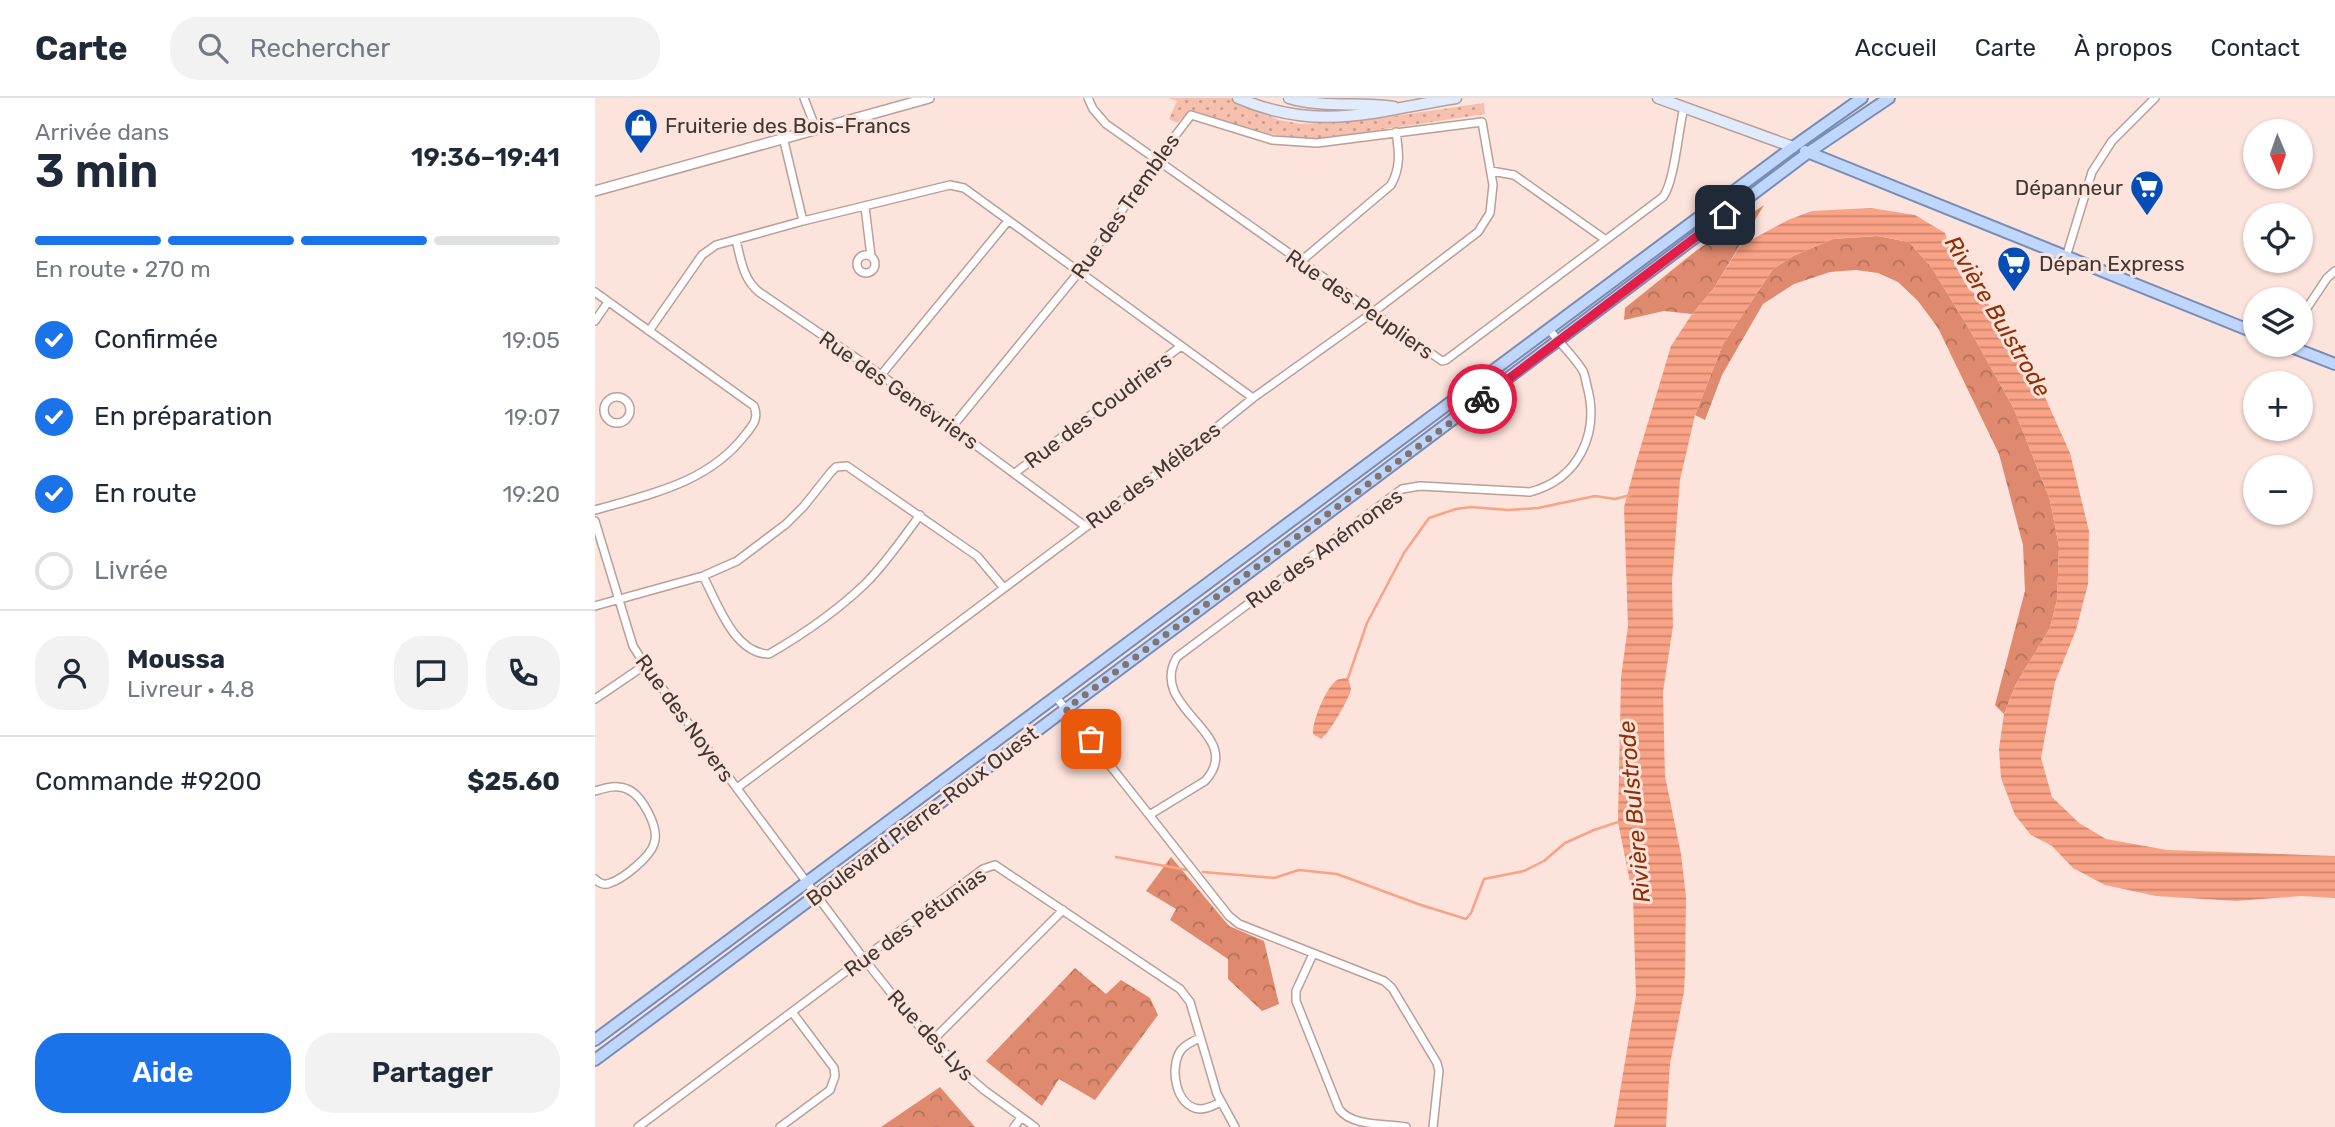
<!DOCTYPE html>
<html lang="fr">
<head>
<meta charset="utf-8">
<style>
	:root { --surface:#fff; --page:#f2f2f3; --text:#1f2937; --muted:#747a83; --line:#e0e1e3; --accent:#1a73e8 }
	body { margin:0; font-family:Rubik,sans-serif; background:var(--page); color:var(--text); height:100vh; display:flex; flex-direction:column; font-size:26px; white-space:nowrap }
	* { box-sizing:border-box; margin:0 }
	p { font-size:23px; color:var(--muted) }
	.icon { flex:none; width:38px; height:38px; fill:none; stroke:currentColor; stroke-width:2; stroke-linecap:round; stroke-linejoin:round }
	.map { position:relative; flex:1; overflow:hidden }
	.drawer { display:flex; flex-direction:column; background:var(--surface); width:595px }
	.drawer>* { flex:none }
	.needle { width:46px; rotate:178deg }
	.controls { position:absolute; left:1648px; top:21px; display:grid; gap:14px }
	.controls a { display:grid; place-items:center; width:70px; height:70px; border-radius:50%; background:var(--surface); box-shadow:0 2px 5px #0004; font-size:35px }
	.pin { position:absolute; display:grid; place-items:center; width:60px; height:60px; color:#fff; margin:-30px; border-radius:14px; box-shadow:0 4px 10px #0006 }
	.courier { position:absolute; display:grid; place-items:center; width:70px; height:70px; margin:-35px; border:5px solid #e11d48; border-radius:50%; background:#fff; color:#222; box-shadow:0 2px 9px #0007 }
	.overview em { font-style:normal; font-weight:600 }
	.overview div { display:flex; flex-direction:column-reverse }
	.overview { display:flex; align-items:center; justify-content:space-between; height:119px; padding:0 35px }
	h1 { font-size:46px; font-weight:600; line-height:52px }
	.bar { display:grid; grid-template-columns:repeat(4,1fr); gap:10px 7px; align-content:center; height:84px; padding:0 35px }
	.bar i { height:9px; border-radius:5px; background:var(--line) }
	.bar .active { background:var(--accent) }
	.bar p { grid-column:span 4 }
	.line { display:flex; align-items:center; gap:18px; padding:0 35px; border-top:2px solid var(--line) }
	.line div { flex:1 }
	.round { display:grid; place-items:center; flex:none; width:74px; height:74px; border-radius:28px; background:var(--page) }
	ol { padding:0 35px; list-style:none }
	li { display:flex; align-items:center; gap:21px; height:77px }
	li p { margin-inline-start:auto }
	li .icon { padding:7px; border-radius:50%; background:var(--accent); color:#fff; stroke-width:4 }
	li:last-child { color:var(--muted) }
	li i { width:38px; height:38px; border:4px solid var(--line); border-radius:50% }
	.button { display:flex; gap:14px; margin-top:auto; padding:14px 35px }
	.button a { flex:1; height:80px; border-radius:28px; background:var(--accent); color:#fff; font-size:28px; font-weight:600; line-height:80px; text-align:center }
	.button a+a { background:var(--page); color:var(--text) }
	header { display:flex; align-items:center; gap:42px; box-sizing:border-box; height:98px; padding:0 35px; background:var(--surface); border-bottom:2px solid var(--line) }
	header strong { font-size:33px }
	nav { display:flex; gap:38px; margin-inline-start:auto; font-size:24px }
	.search { width:490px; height:63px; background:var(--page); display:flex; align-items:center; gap:18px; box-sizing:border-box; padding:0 24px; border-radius:28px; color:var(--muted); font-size:26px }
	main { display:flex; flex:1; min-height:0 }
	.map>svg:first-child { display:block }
	.grass { fill:url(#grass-dots) }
	.forest { fill:url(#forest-crowns) }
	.water { fill:url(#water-rules) }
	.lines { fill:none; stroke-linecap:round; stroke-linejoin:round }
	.stream { stroke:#faa285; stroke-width:2.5 }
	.minor-casing { stroke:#b8a099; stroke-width:10 }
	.tertiary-casing { stroke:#b8a099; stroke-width:12 }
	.secondary-casing { stroke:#b8a099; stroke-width:13 }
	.primary-casing { stroke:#788db5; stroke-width:14 }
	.minor { stroke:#fff; stroke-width:7 }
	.tertiary { stroke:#fff; stroke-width:9 }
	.secondary { stroke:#e0ebfe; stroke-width:10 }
	.primary { stroke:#c0d7fd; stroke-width:10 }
	.done { stroke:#82736e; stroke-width:7; stroke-dasharray:0 12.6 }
	.route { stroke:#e11d48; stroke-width:9 }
	.labels { text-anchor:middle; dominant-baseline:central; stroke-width:6; stroke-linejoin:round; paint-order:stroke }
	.poi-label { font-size:21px; fill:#403633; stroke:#fce3db; text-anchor:start }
	.street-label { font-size:21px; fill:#403633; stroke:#fce3db }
	.water-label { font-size:23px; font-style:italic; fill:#922d02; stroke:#fce3db }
</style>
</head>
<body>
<header>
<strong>Carte</strong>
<div class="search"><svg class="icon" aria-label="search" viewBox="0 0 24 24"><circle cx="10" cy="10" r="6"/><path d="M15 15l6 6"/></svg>Rechercher</div>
<nav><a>Accueil</a><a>Carte</a><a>À propos</a><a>Contact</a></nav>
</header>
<main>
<section class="drawer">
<div class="overview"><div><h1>3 min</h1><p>Arrivée dans</p></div><em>19:36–19:41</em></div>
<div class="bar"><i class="active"></i><i class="active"></i><i class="active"></i><i></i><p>En route · 270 m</p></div>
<ol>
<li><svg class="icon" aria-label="check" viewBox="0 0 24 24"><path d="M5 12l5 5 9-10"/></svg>Confirmée<p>19:05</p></li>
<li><svg class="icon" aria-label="check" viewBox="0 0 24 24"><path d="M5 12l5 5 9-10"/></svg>En préparation<p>19:07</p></li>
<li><svg class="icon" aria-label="check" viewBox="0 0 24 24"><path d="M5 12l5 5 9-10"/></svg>En route<p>19:20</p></li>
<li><i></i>Livrée</li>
</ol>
<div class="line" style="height:126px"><a class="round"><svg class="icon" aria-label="person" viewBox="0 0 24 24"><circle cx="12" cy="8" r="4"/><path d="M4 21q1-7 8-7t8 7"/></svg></a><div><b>Moussa</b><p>Livreur · 4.8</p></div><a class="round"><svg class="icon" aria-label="chat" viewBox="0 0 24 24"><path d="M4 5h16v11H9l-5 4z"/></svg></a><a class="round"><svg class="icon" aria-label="phone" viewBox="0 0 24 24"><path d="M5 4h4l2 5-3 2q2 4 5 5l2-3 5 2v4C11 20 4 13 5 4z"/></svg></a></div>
<div class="line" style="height:91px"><div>Commande #9200</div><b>$25.60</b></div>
<div class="button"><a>Aide</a><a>Partager</a></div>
</section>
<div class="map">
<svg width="1740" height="1029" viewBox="0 0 1740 1029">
	<defs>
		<pattern id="grass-dots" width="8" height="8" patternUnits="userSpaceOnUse" patternTransform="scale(1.75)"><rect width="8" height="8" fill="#f6bfae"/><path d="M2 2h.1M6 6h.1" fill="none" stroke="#c99c8e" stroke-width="1.8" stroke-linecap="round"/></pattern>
		<pattern id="forest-crowns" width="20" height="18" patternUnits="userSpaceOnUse" patternTransform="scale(1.75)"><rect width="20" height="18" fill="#df896e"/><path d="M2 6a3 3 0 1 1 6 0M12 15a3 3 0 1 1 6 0" fill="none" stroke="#b6715b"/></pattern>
		<pattern id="water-rules" width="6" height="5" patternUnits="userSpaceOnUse" patternTransform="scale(1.75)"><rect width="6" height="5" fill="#faa285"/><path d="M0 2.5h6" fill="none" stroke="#cc856d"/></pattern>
	</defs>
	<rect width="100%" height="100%" fill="#fce3db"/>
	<path class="grass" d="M573,0H635L684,22L706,26L765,23L889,5L890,16L757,36L724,40H698L659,33L600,13L593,15L582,25L574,21L582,3Z"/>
	<path class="forest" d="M1169,107L1119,190L1097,216L1069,213L1029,222L1030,210L1102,152Z
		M1282,138L1314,144L1337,170L1376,234L1419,311L1455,402L1464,449L1462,502L1455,530L1421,586L1409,616L1400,607L1430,493L1428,447L1404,356L1343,230L1323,203L1303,184L1283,175L1261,172L1235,174L1199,186L1168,206L1127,277L1110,322L1100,317L1128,246L1178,171L1198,158L1238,141Z
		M576,759L634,828L669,843L684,906L667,913L633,881V861L575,822L581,811L551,793Z
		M480,870L511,896L526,882L555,900L563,917L500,1002L464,981L447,1008L391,963Z
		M345,989L380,1029H286Z"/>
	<path class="water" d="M1276,110L1320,117L1350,135L1360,167L1373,190L1399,211L1415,235L1450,299L1475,355L1494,433L1493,486L1481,532L1460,584L1446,660L1457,699L1484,725L1511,741L1572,752L1740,758V800L1707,798L1641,803L1561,798L1510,787L1478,770L1457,748L1436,737L1420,717L1406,680L1404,651L1409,616L1421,586L1455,530L1462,502L1464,449L1455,402L1419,311L1376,234L1337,170L1314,144L1282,138L1238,141L1198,158L1178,171L1128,246L1100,317L1085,382L1077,484L1078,528L1068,594L1070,678L1086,756L1091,798L1090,874L1089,894L1075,966L1071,1029H1019L1041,898L1038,799L1023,724L1026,579L1033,528L1029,409L1042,361L1076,248L1097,216L1119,190L1145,148L1193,122L1217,113Z
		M753,580C753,581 756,590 756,591C755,600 733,637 726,641L718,636C717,624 731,589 742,582C744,581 750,580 753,580Z"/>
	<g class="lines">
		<path class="stream" d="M753,580L772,525L809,455L834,420L861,411L876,409L913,412L943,410L1000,398L1020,401L1035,397
			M521,759L592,772
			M608,774L679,780L704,772L742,776L823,806L871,821L876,815L889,781L929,773L949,763L970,745L999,732L1023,724"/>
		<g class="minor-casing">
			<path id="minor" d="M209,0L221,31
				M493,0L498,11L511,26L847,263L851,262L1068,99C1080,82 1083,33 1089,9
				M188,39L208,123
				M896,73L919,77L1011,142
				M270,109L276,158
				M141,142C146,162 148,181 164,194L286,277L490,428
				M262 166a9 9 0 1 1 18 0a9 9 0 1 1-18 0Z
				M1471,159L1497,74L1517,43L1560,0
				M705,164L796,87C806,69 804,54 801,34
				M0,194L159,308C164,321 158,327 150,337C113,385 56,396 0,412
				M1706,219L1732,180L1740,173
				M0,223L13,204
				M54,233L107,157L121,147L208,123L355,87L369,90L658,300
				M286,277L413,123
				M9 312a13 13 0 1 1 26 0a13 13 0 1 1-26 0Z
				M420,375L586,248
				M0,423L38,548L50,567L269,861L312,915L365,971L389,992L440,1029
				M108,478C122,504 139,556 174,556C207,537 243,512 271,485C291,465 308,440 325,417
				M0,508L108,478L142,463L191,426L209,408L236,374L241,369L252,368L382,458L409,490
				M461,599L634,818L644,826L789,883L797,890L842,965L844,973L838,1029
				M0,601L50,567
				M142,690L591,354L658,300L777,215L883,134L895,115L898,87L887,24L722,45L677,42L596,17L562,62L484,174L357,329
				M0,693C10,690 22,686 32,691C47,697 65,730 59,746C55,759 28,781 15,785C9,788 4,785 0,781
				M556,716L610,683C653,636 551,611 582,559L807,391L825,388L935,394C984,381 1005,335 992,288C991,284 990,277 988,273C979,258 964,245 954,231
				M718,856L701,893V903L744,1011C757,1029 791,1025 811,1029
				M605,940C598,943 591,946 586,952C574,969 580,1009 605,1011C613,1011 619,1007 626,1004
				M337,943L468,812
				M43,1029L388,771L400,767L585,891L595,904L622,996L640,1029
				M185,1029L235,992L240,978L239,970L197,914
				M419,1029L426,1020"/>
		</g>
		<g class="tertiary-casing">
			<path id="tertiary" d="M0,93L334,0"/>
		</g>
		<g class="secondary-casing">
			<path id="secondary" d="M643,0C724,35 780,13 861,0
				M694,0C728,10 764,4 799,9
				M1063,0L1198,49"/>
		</g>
		<g class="primary-casing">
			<path id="primary" d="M1210,53L1661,235
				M1691,247L1740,266
				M0,942L1198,49L1267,0
				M0,962L604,512L1214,54L1294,0"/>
		</g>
		<use href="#minor" class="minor"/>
		<use href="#tertiary" class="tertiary"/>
		<use href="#secondary" class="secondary"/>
		<use href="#primary" class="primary"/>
	</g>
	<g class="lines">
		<path class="done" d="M496,641L471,611L887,301"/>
		<path class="route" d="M887,301L1130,117"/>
	</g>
	<defs>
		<g id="shop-pin" transform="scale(1.75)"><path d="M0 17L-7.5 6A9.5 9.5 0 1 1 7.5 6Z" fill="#044db7" stroke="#fce3db"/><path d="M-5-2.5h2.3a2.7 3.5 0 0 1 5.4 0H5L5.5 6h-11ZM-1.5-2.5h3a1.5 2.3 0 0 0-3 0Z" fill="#fff"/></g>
		<g id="supermarket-pin" transform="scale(1.75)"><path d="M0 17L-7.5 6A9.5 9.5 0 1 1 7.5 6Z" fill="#044db7" stroke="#fce3db"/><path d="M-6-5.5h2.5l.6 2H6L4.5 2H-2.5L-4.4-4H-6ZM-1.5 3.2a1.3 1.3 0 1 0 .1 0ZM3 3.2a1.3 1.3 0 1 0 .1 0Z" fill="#fff"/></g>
	</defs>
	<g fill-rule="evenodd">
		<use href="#shop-pin" x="46" y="27"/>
		<use href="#supermarket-pin" x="1552" y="89"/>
		<use href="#supermarket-pin" x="1419" y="165"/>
	</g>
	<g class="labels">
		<g class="poi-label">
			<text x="70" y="27">Fruiterie des Bois-Francs</text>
			<text x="1528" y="89" text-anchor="end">Dépanneur</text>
			<text x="1444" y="165">Dépan Express</text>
		</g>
		<g class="street-label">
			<text transform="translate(530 108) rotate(-55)">Rue des Trembles</text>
			<text transform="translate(765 206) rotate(35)">Rue des Peupliers</text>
			<text transform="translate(304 292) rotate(35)">Rue des Genévriers</text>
			<text transform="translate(503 312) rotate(-37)">Rue des Coudriers</text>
			<text transform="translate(558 377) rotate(-37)">Rue des Mélèzes</text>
			<text transform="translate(729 450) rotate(-36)">Rue des Anémones</text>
			<text transform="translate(90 620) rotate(54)">Rue des Noyers</text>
			<text transform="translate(327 718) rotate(-37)">Boulevard Pierre-Roux Ouest</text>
			<text transform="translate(320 824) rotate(-36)">Rue des Pétunias</text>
			<text transform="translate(336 937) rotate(47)">Rue des Lys</text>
		</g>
		<g class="water-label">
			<text transform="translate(1403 218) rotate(59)">Rivière Bulstrode</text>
			<text transform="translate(1039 714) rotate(-95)">Rivière Bulstrode</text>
		</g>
	</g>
</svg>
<div class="controls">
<a><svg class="needle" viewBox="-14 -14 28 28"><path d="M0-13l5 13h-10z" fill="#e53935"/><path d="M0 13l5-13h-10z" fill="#747a83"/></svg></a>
<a><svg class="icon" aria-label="locate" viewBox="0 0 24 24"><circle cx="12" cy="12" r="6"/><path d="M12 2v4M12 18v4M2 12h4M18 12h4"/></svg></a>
<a><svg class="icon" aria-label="layers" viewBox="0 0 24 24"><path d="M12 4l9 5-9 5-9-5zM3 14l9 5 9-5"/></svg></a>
<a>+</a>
<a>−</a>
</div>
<div class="pin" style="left:496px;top:641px;background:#ea580c"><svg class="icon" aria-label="bag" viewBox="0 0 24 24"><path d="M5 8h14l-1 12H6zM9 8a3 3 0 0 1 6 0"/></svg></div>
<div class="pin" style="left:1130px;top:117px;background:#1f2937"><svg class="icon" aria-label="home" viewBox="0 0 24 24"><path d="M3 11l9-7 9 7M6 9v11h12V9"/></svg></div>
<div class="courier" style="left:887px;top:301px"><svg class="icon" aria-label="bike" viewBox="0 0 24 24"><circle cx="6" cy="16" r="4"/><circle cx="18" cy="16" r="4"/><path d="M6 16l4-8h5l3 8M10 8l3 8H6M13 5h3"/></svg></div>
</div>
</main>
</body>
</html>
